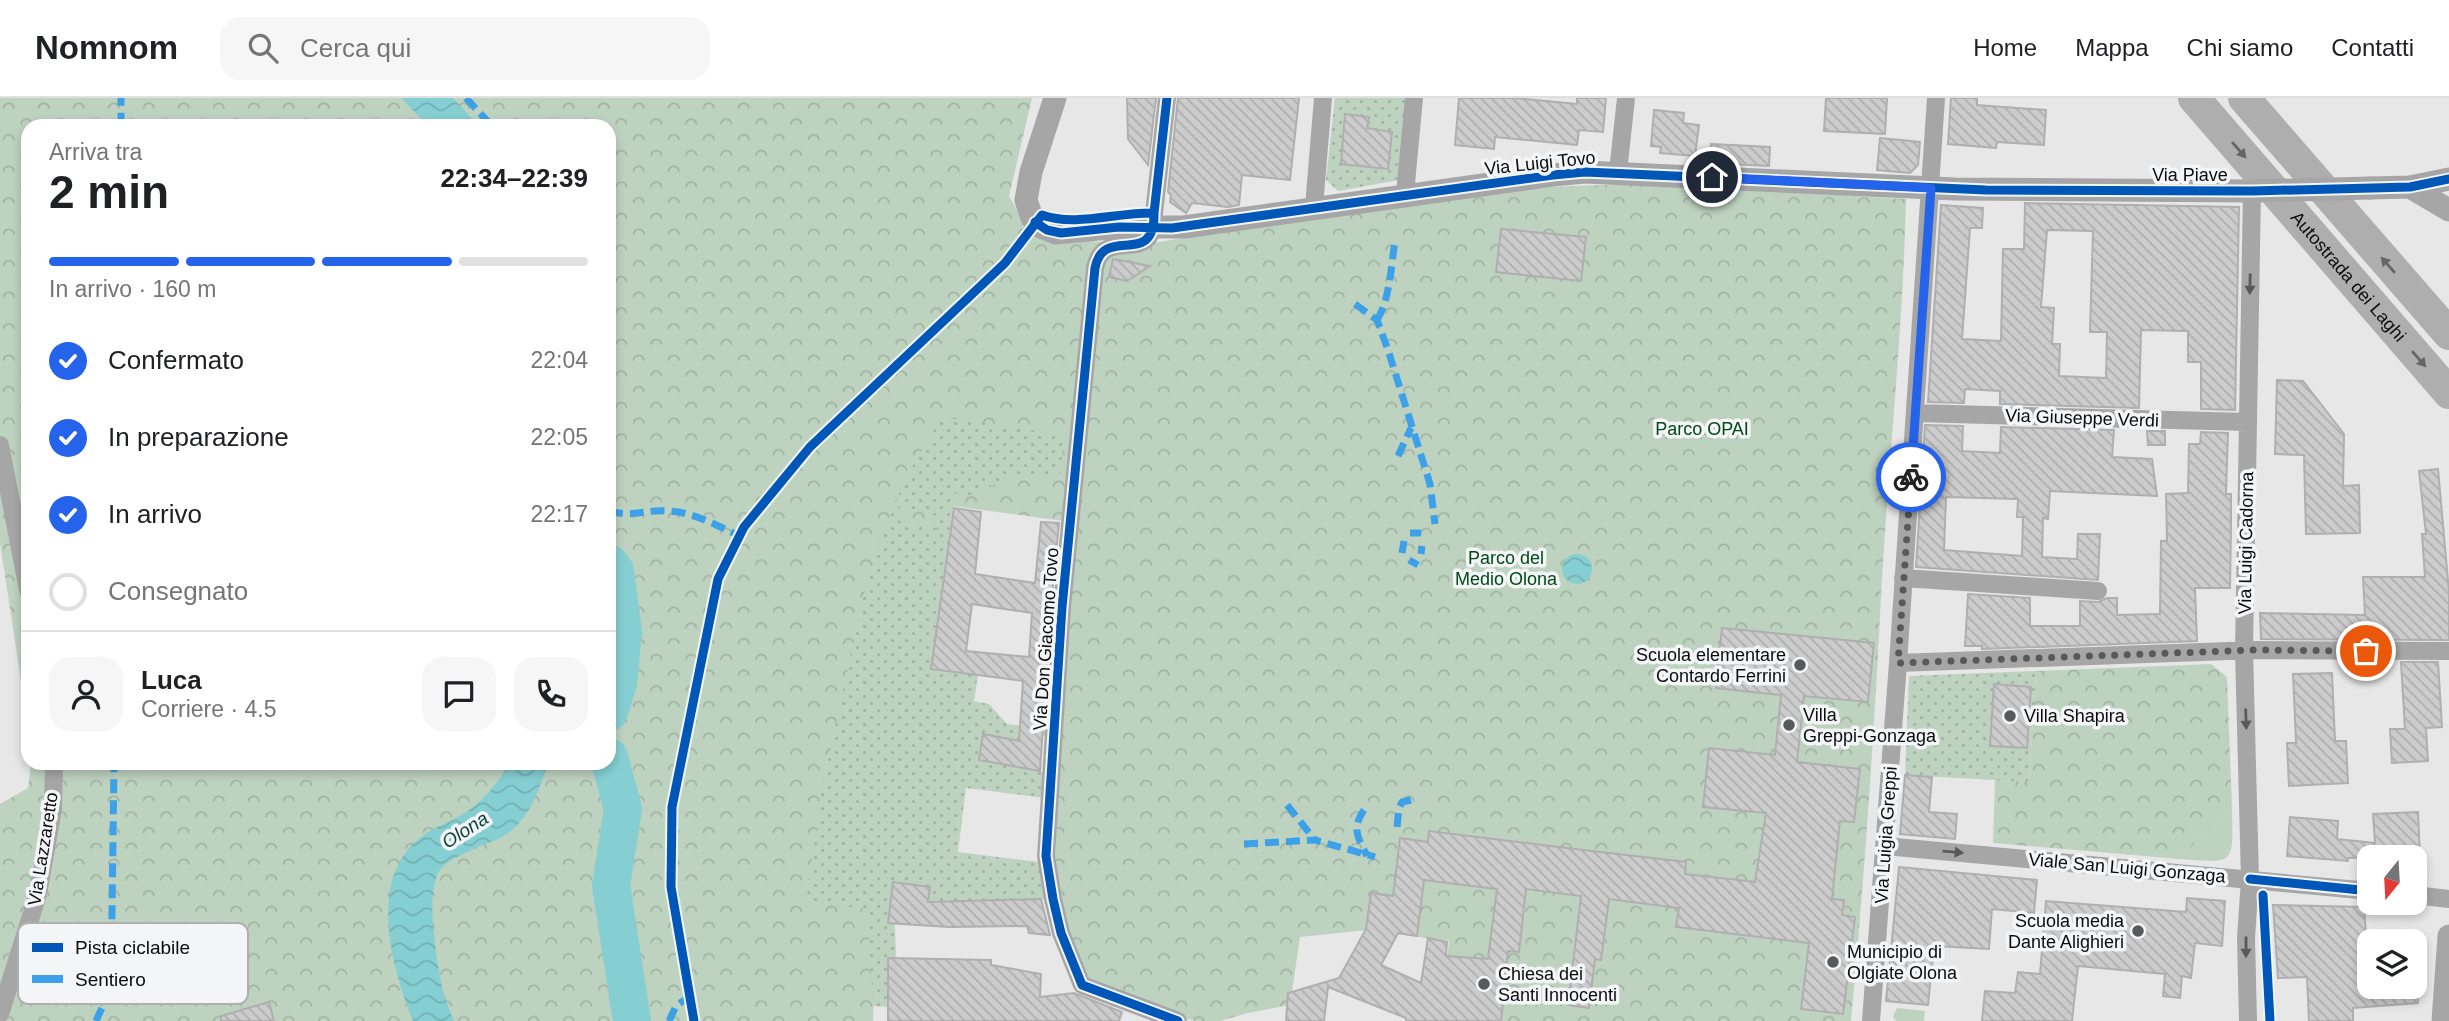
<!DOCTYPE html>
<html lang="it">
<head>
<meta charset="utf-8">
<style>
	:root { --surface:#fff; --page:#f6f6f6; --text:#202124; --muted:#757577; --line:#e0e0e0; --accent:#2563eb }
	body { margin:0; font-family:Helvetica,sans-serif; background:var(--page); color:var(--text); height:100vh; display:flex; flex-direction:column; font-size:26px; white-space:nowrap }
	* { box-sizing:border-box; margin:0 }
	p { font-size:23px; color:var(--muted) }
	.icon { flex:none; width:38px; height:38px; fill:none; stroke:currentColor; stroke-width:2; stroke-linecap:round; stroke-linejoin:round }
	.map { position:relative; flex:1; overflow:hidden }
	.drawer { position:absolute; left:21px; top:21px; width:595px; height:651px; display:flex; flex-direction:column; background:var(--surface); border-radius:21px; box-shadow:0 4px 10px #0003 }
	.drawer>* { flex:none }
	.needle { width:46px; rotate:198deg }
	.fabs { position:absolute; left:2357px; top:747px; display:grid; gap:14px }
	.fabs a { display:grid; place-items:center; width:70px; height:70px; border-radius:14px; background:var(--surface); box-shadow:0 4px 10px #0003; font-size:35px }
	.pin { position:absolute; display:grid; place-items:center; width:60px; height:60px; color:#fff; margin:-30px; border:4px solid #fff; border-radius:50%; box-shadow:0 2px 7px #0007 }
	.courier { position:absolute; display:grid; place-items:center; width:70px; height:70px; margin:-35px; border:5px solid #2563eb; border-radius:50%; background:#fff; color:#222; box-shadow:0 2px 9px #0007 }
	.summary em { font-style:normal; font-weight:700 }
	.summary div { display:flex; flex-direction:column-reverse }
	.summary { display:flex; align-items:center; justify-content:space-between; height:119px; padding:0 28px }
	h1 { font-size:46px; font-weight:700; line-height:52px }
	.bar { display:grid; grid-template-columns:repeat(4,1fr); gap:10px 7px; align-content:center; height:84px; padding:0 28px }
	.bar i { height:9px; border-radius:5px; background:var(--line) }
	.bar .active { background:var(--accent) }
	.bar p { grid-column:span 4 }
	.line { display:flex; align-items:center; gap:18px; padding:0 28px; border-top:2px solid var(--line) }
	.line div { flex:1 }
	.round { display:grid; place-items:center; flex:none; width:74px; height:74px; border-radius:21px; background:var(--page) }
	ol { padding:0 28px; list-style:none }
	li { display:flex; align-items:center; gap:21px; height:77px }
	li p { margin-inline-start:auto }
	li .icon { padding:7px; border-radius:50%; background:var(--accent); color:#fff; stroke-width:4 }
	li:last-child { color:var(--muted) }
	li i { width:38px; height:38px; border:4px solid var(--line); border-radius:50% }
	header { display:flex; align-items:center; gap:42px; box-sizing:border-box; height:98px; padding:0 35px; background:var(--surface); border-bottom:2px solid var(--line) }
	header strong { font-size:33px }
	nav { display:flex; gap:38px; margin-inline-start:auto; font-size:24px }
	.search { width:490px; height:63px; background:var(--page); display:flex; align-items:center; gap:18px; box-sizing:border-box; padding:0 24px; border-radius:21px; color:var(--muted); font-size:26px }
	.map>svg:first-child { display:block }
	.grass { fill:#bed2c0 }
	.park { fill:url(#park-crowns) }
	.garden { fill:url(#garden-dots); fill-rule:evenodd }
	.water { fill:url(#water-waves) }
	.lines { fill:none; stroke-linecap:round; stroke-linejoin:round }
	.river { stroke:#85cfd2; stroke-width:38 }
	.building { fill:url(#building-back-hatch); stroke:#afafaf; stroke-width:2; fill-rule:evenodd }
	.minor { stroke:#a6a6a7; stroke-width:18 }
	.tertiary { stroke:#a6a6a7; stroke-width:23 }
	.motorway { stroke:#aeaeae; stroke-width:32 }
	.tertiary-bridge { stroke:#a6a6a7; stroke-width:23 }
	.quiet { stroke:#3ca1e9; stroke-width:7; stroke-dasharray:14 7; stroke-linecap:butt }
	.cycleway-casing { stroke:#f3f5f7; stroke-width:13 }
	.cycleway { stroke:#0057b8; stroke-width:9 }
	.oneway { fill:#656566 }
	.oneway2 { fill:#58595a }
	.done { stroke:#58595a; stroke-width:7; stroke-dasharray:0 12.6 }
	.route { stroke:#2563eb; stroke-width:9 }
	.poi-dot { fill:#58595a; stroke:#f3f5f7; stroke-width:2.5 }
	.labels { text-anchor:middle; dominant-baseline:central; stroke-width:7; stroke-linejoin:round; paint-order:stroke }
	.street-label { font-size:18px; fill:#0b0c0d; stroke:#f3f5f7 }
	.park-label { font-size:18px; fill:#014918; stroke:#f3f5f7 }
	.poi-label { font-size:18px; fill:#0b0c0d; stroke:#f3f5f7; text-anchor:start }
	.water-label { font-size:19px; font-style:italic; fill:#0b3e40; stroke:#f3f5f7 }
	.key { fill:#f3f5f7; stroke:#adafb1; stroke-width:2 }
	.key-label { font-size:19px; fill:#0b0c0d }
</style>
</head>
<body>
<header>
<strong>Nomnom</strong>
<div class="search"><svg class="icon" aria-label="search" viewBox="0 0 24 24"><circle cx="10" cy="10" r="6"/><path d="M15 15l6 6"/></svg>Cerca qui</div>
<nav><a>Home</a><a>Mappa</a><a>Chi siamo</a><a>Contatti</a></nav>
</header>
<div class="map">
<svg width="2449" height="923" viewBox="0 0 2449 923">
	<defs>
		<pattern id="park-crowns" width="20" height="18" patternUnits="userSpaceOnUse" patternTransform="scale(1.75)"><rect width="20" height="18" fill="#bed2c0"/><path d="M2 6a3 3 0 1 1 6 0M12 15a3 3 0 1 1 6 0" fill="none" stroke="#a2b3a4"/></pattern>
		<pattern id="garden-dots" width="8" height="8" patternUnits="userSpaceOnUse" patternTransform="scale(1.75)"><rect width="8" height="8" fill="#bed2c0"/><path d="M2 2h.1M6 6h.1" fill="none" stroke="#a2b3a4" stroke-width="1.8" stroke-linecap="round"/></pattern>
		<pattern id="water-waves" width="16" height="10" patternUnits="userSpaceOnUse" patternTransform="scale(1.75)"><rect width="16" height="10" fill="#85cfd2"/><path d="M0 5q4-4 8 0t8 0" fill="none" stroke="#72b1b3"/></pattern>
		<pattern id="building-back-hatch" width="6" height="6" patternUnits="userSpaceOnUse" patternTransform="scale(1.75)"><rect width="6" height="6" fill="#ccc"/><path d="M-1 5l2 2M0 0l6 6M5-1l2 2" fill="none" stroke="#aeaeae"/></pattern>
	</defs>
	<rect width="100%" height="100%" fill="#e7e7e8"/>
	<path class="grass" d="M2232,709C2233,768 2236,765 2179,761Z
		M1897,910L1925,913L1924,923H1896L1893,919Z"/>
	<path class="park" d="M0,0H1032L1009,98L1024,124L1090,143L1140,147C1282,124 1427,94 1572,88C1683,83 1795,95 1906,101C1903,234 1888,366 1881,499C1874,641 1864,782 1851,923H1441L1449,843L1367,832L1300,839L1290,907L1248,915L1220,923H1195L1082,887L1053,801L1071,424L952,408L878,786L873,923H0V706L28,690L31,665H609V28H28V629L0,445Z
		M2211,566L2227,579L2232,709L2179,761L1993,745L1995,682L2029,684L2036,573Z"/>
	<path class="garden" d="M1335,0H1408L1399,82L1338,93L1326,82ZM1345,17L1368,19L1367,30L1392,34L1387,70L1341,66Z
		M942,319L1065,337L1059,381L1016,377L1005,380L975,398L955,395L932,570L978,577L974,603L989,606L1007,626L1021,628V611L1048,613L1051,636L1018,643L983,636L979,661L1047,675L1046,700L966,690L958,754L1039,764L1047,801L928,805L929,789L893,784L888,825L895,826L896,861H888V902L893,909L873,908L867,811L806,804L822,690L867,482L887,424L908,376ZM900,408L941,419L938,432L897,422Z
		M2036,573L2029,684L1905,677L1909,578ZM2031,590L2026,650L1990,648Z"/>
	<path class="water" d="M401,0H453L479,28H428Z
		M1562 471a15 15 0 1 1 30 0a15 15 0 1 1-30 0Z
		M510,665H548C540,690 529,723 505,737C495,744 482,746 471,752C461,757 447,763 440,772C425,791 436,859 441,882C443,896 449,910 454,923H413C392,871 366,780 421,739C435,728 453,723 468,713C485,701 499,683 510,665Z"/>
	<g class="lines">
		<path class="river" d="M609,465L615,473L623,534L618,585L609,614
			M609,659L623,711L611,787L632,923"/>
	</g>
	<path class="building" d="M1127,0H1156L1148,67L1128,41Z
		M1178,0H1299L1290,82L1242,77L1239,107L1228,109L1192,105L1186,115L1170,104L1171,97L1168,94Z
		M1459,0H1515L1577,6V0H1606L1603,34L1579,32L1577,47L1495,39L1494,51L1455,47Z
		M1826,0H1887L1885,36L1824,33Z
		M1951,0H1977V7L2046,12L2044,47L1997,44L1996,50L1948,46Z
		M1654,12L1684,15L1683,25L1699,27L1695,58L1660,55L1661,49L1651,48Z
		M1345,16L1369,19L1367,30L1392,34L1388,71L1341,66Z
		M1880,40L1920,44L1918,67L1910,75L1877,72Z
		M1711,46L1770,49L1769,68L1710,65Z
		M2025,105L2239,109L2235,312L2201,311V264H2188V233L2141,232L2139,310L2000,306V293L1965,291L1964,305L1928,304L1941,107L1983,110L1982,130H1970L1962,241L2001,243L2003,151H2024ZM2047,132L2093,133L2090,234H2107L2106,280L2059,278L2060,246H2052L2054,210L2041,209Z
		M1501,131L1586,139L1581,183L1496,174Z
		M1113,161L1150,168L1127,183L1109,179Z
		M2277,282L2303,283L2344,336L2343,388L2359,387L2360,435L2306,436L2304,357L2275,356Z
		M1925,327L1963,328L1962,353L2000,355L2001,329L2114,332L2112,359L2152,361L2157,398L2050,393L2048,421L2043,420L2042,459L2077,461L2078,436H2100L2098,482L1916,469ZM1946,399L2018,401L2017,419H2023L2022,458L1944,452Z
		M2147,333H2165V347H2148Z
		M2201,334L2228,335L2226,396H2231V427L2230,490H2195L2197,543L1982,551V548H1965L1968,496L2030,500V528H2080V503L2098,504L2107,500H2117V517L2160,516L2161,443H2167L2166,396L2188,395L2189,346H2200Z
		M2438,371L2449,494V542L2261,541L2260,515L2365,517L2363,479H2425L2422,436H2426L2419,373Z
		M954,410L981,414L975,476L1035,485L1041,424L1059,425L1051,508L1040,673L979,662L983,636L1019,643L1023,583L931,571ZM972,506L1032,515L1029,559L966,553Z
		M1722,530L1874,545L1868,604L1804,598L1797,664L1860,671L1854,724L1840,723L1832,801L1844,802L1842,817L1855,819L1843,916L1801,911L1809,845L1676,829L1679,810L1609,801L1601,862L1595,861L1589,910L1568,907L1581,798L1526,791L1519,854L1508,853L1501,923H1406V920L1328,889L1324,923H1286L1288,895L1339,880L1366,831L1371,795L1393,798L1400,740L1428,744L1429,733L1600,754L1686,764L1685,776L1755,784L1766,715L1703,709L1709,650L1775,657L1781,597L1716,590ZM1424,782L1497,791L1488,861L1446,858L1447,844L1428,840L1421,885L1381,867L1398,835L1417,838Z
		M2401,564H2438L2442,629L2426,630L2428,663L2392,665L2390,631H2405Z
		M2332,575L2335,643H2346L2348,685L2289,688L2287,645H2296L2293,576Z
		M1994,586L2031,589L2027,650L1990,648Z
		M1905,677L1932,679L1929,714L1957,716L1955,741L1900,736Z
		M2418,714L2420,758L2348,760V763L2287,758L2290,719L2338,723L2337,741L2375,745L2373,716Z
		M1899,769L2037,782L2034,815L1992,811L1989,851L1934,848L1928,907L1886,903Z
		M893,784L930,789L928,804L1041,801L1050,837L1029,835L1027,828L949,829L888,825Z
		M2187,800L2225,803L2222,848L2195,845L2191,880L2182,878L2180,900L2163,898L2165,876L2078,868L2072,923H1982L1985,893L2015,895L2018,874L2040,876L2046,803L2186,814Z
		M2273,807L2364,809L2370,889H2417L2418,905L2353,910V923H2309L2307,879L2278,880Z
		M888,860L991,862V867L1041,876L1040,899L1074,895L1122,914L1119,923H888Z
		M269,904L274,923H221V918Z"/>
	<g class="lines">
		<path class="minor" d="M1167,0L1154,115C1155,172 1104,125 1095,170L1062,509L1046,758L1053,801L1061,835L1082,887L1178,923
			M1618,74L1626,0
			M1405,96L1414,0
			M1314,109L1323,0
			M1915,315L2248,324
			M0,347L28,492
			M1903,480L2098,493
			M1898,565L2256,552L2449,553
			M1885,748L2370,793
			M2415,797L2449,801
			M0,916L38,796L53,711L54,665
			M1871,923L1898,565L1936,0
			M2248,923L2246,840L2250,781L2244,553L2252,93"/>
		<path class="tertiary" d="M1055,0L1031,74L1026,102L1032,120L1041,129L1056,135L1119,129H1184L1553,77L1585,74L1955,91L2252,93
			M2410,89L2449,112
			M2370,90L2410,89L2449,81
			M2443,923L2449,838"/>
		<g class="motorway">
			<path id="s1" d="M2194,0L2449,295"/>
			<path d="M2244,0L2449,236"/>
		</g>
		<path class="tertiary-bridge" d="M2252,93L2370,90"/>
		<path class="quiet" d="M466,0L492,28
			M118,28L121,22V0
			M1355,206L1377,222L1388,252L1430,386L1435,426
			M1377,222C1390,201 1391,168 1395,143
			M1398,358L1411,330
			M609,413C633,420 646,411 668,413C694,414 717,428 740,438
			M1410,435H1421
			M1402,455L1404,443
			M1421,456L1422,448
			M1409,462L1418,467
			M1287,707L1315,742
			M1364,712C1351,731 1358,739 1367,758
			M1397,729L1399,710L1402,704L1411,702
			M1244,746L1315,742L1375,759
			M96,923L111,890L114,665
			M669,923L676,908L690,898"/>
		<g class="cycleway-casing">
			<path id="cycleway" d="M1167,0L1154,115C1155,172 1104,125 1095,170L1062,509L1046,758L1053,801L1061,835L1082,887L1178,923
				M1035,124L1047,132L1061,135L1119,129L1172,130L1553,77L1585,74L1986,92L2252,93L2410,89L2449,81
				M2250,781L2370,793
				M2263,797L2270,923
				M694,923L671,789L672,709L718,481L744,429L810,349L1005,165L1042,117C1075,129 1118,114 1154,115"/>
		</g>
		<use href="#cycleway" class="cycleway"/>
	</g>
	<defs><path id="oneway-solid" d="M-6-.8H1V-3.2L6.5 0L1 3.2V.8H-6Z" transform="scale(1.75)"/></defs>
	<g class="oneway">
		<use href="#oneway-solid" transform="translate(2239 52) rotate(49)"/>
		<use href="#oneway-solid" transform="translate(2388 167) rotate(-131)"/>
		<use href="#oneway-solid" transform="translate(2419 261) rotate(49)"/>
	</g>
	<g class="oneway2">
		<use href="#oneway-solid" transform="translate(2250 186) rotate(91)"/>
		<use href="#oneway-solid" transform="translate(2246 621) rotate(88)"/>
		<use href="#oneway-solid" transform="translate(1953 754) rotate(5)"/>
		<use href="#oneway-solid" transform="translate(2246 849) rotate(90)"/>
	</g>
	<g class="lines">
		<path class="done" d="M1911,379L1898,565L2256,552L2366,553"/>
		<path class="route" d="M1712,79L1931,90L1911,379"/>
	</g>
	<g class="poi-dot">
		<circle cx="1800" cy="567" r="7"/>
		<circle cx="2010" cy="618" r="7"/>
		<circle cx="1789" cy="627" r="7"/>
		<circle cx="2138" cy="833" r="7"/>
		<circle cx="1833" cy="864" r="7"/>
		<circle cx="1484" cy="886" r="7"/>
	</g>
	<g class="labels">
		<g class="street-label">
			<text transform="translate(1540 65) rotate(-6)">Via Luigi Tovo</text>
			<text x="2190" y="77">Via Piave</text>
			<text stroke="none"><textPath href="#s1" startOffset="236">Autostrada dei Laghi</textPath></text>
			<text transform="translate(2082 320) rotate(2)">Via Giuseppe Verdi</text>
			<text transform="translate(2246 445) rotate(-89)">Via Luigi Cadorna</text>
			<text transform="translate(1046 541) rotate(-86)">Via Don Giacomo Tovo</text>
			<text transform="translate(1886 737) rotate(-86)">Via Luigia Greppi</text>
			<text transform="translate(43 751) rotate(-81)">Via Lazzaretto</text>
			<text transform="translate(2127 770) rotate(5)">Viale San Luigi Gonzaga</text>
		</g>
		<g class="park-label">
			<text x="1702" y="331">Parco OPAI</text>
			<text x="1506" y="460">Parco del<tspan x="1506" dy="21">Medio Olona</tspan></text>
		</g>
		<g class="poi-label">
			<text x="1786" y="557" text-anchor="end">Scuola elementare<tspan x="1786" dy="21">Contardo Ferrini</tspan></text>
			<text x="1803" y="617">Villa<tspan x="1803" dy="21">Greppi-Gonzaga</tspan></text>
			<text x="2024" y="618">Villa Shapira</text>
			<text x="2124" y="823" text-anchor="end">Scuola media<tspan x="2124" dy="21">Dante Alighieri</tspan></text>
			<text x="1847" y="854">Municipio di<tspan x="1847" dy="21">Olgiate Olona</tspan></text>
			<text x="1498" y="876">Chiesa dei<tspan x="1498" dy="21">Santi Innocenti</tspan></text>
		</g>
		<g class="water-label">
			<text transform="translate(465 732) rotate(-33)">Olona</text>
		</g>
	</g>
	<rect x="18" y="825" width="230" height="81" rx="10" class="key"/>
	<rect x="32" y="845" width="31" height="9" fill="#0057b8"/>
	<rect x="32" y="877" width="31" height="8" fill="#3ca1e9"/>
	<g class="key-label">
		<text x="75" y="856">Pista ciclabile</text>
		<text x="75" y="888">Sentiero</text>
	</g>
</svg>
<div class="fabs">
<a><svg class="needle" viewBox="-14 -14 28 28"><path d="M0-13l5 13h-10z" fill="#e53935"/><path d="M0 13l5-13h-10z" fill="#757577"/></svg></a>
<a><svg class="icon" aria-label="layers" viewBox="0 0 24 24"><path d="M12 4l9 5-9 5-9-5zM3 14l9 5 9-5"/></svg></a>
</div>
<div class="pin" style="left:2366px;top:553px;background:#ea580c"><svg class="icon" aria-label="bag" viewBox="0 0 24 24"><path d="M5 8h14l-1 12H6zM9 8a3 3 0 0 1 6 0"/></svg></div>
<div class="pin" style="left:1712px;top:79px;background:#1f2937"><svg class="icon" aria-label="home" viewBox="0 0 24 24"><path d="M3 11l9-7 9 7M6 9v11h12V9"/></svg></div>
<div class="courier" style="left:1911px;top:379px"><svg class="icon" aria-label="bike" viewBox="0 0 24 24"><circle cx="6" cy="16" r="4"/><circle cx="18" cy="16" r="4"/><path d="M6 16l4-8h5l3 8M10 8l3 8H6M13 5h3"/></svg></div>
<section class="drawer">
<div class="summary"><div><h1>2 min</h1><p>Arriva tra</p></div><em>22:34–22:39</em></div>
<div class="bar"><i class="active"></i><i class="active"></i><i class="active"></i><i></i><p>In arrivo · 160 m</p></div>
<ol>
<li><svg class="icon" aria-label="check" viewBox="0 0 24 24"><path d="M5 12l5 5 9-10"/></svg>Confermato<p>22:04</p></li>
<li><svg class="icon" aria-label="check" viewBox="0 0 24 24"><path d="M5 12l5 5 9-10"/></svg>In preparazione<p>22:05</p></li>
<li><svg class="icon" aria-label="check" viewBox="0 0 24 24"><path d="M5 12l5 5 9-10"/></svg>In arrivo<p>22:17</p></li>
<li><i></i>Consegnato</li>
</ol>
<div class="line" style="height:126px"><a class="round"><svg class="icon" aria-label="person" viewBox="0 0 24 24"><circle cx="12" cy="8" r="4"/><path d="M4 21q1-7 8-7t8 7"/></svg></a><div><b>Luca</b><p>Corriere · 4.5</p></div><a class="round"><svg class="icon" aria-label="chat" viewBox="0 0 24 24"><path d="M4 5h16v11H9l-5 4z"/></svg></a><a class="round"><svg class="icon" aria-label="phone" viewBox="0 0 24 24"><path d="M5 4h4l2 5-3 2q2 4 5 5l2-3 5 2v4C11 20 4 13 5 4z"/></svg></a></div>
</section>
</div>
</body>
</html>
